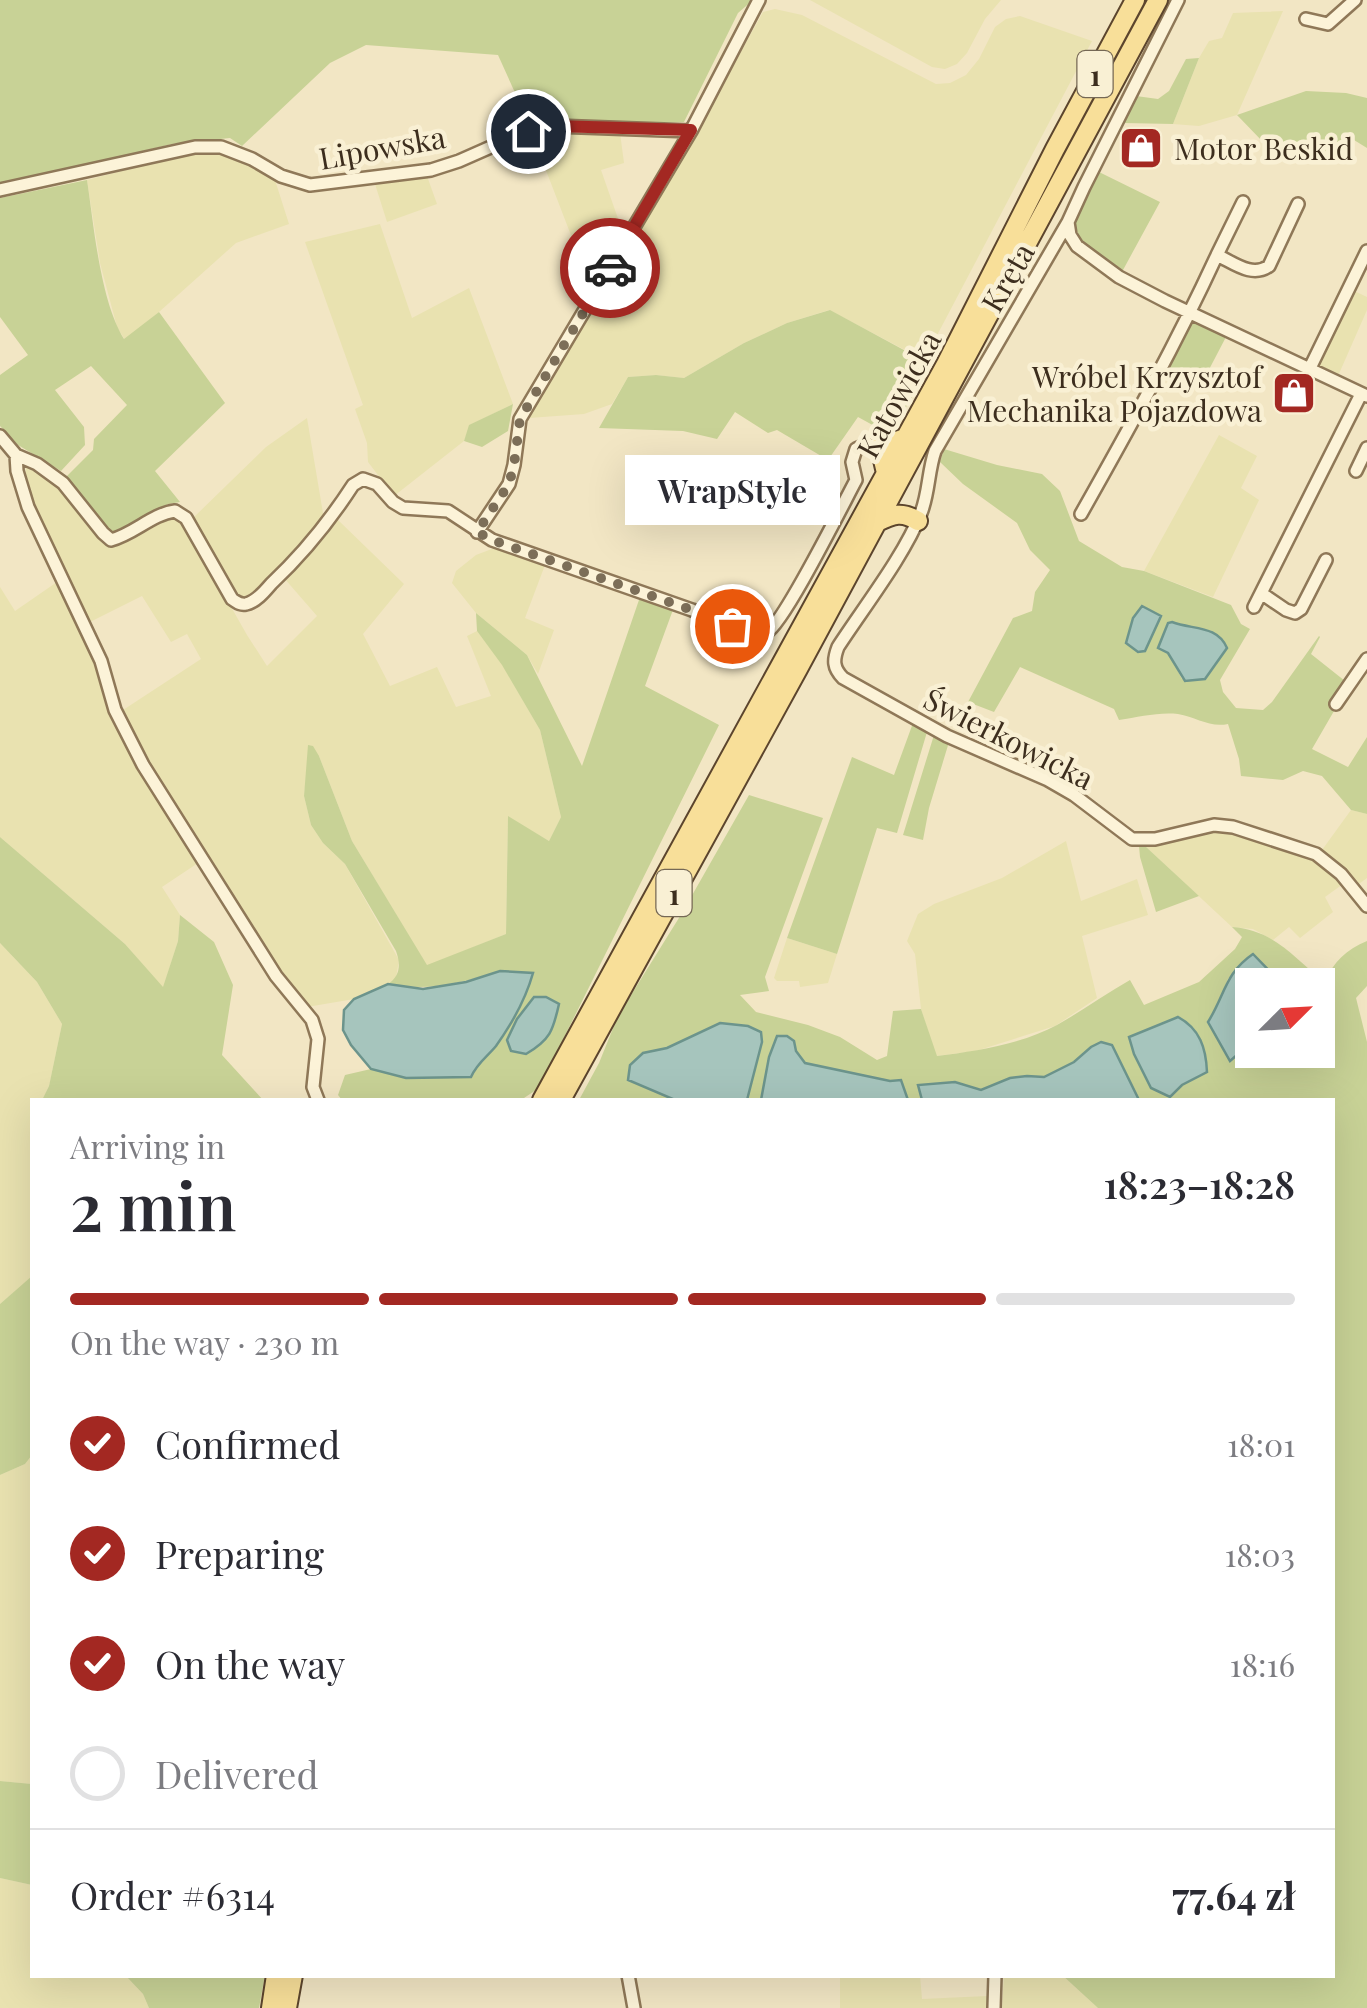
<!DOCTYPE html>
<html lang="en">
<head>
<meta charset="utf-8">
<style>
	:root { --surface:#fff; --page:#f2f2f3; --text:#2b2b33; --muted:#7c7c81; --line:#e1e1e2; --accent:#a32822 }
	body { margin:0; font-family:"Playfair Display",serif; background:var(--page); color:var(--text); height:100vh; display:flex; flex-direction:column; font-size:38px; white-space:nowrap }
	* { box-sizing:border-box; margin:0 }
	p { font-size:32px; color:var(--muted) }
	.icon { flex:none; width:55px; height:55px; fill:none; stroke:currentColor; stroke-width:2; stroke-linecap:round; stroke-linejoin:round }
	.map { position:relative; flex:1; overflow:hidden }
	.details { position:absolute; left:30px; top:1098px; width:1305px; height:880px; display:flex; flex-direction:column; background:var(--surface); border-radius:0px; box-shadow:0 10px 40px #0002 }
	.details>* { flex:none }
	.needle { width:65px; rotate:66deg }
	.fabs { position:absolute; left:1235px; top:968px; display:grid; gap:20px }
	.fabs a { display:grid; place-items:center; width:100px; height:100px; border-radius:0px; background:var(--surface); box-shadow:0 10px 40px #0002; font-size:50px }
	.pin { position:absolute; display:grid; place-items:center; width:85px; height:85px; color:#fff; margin:-42px; border:5px solid #fff; border-radius:50%; box-shadow:0 2px 10px #0007 }
	.courier { position:absolute; display:grid; place-items:center; width:100px; height:100px; margin:-50px; border:8px solid #a32822; border-radius:50%; background:#fff; color:#222; box-shadow:0 2px 12px #0007 }
	.bubble { position:absolute; height:70px; border-radius:0px; background:var(--surface); box-shadow:0 10px 40px #0002; font-size:32px; font-weight:600; line-height:70px; text-align:center }
	.summary em { font-style:normal; font-weight:600 }
	.summary div { display:flex; flex-direction:column-reverse }
	.summary { display:flex; align-items:center; justify-content:space-between; height:170px; padding:0 40px }
	h1 { font-size:65px; font-weight:600; line-height:75px }
	.bar { display:grid; grid-template-columns:repeat(4,1fr); gap:15px 10px; align-content:center; height:120px; padding:0 40px }
	.bar i { height:12px; border-radius:8px; background:var(--line) }
	.bar .current { background:var(--accent) }
	.bar p { grid-column:span 4 }
	.line { display:flex; align-items:center; gap:25px; padding:0 40px; border-top:2px solid var(--line) }
	.line div { flex:1 }
	ol { padding:0 40px; list-style:none }
	li { display:flex; align-items:center; gap:30px; height:110px }
	li p { margin-inline-start:auto }
	li .icon { padding:10px; border-radius:50%; background:var(--accent); color:#fff; stroke-width:4 }
	li:last-child { color:var(--muted) }
	li i { width:55px; height:55px; border:5px solid var(--line); border-radius:50% }
	.map>svg:first-child { display:block }
	.farmland { fill:#e9e2b0 }
	.green { fill:#c8d296; fill-rule:evenodd }
	.water { fill:#a6c5bd; stroke:#6c948c; stroke-width:2.5 }
	.lines { fill:none; stroke-linecap:round; stroke-linejoin:round }
	.minor-casing { stroke:#8f7858; stroke-width:16 }
	.primary-casing { stroke:#5c452d; stroke-width:22 }
	.minor { stroke:#fcf3d8; stroke-width:11 }
	.primary { stroke:#f8df99; stroke-width:18 }
	.done { stroke:#7c6e58; stroke-width:10; stroke-dasharray:0 18 }
	.route { stroke:#a32822; stroke-width:12 }
	.labels { text-anchor:middle; dominant-baseline:central; stroke-width:9; stroke-linejoin:round; paint-order:stroke }
	.shield { fill:#f9f0d4; stroke:#756855; stroke-width:2.5 }
	.shield-label { font-size:28px; font-weight:bold; fill:#3d2e1e }
	.street-label { font-size:30px; fill:#3d2e1e; stroke:#f9f0d4 }
	.poi-label { font-size:30px; fill:#3d2e1e; stroke:#f9f0d4; text-anchor:start }
</style>
</head>
<body>
<div class="map">
<svg width="1367" height="2008" viewBox="0 0 1367 2008">
	<rect width="100%" height="100%" fill="#f2e6c4"/>
	<path class="farmland" d="M810,0H1001L985,19L967,53L957,64L945,69L932,67Z
		M775,9L802,15L936,84L950,83L966,75L979,59L995,27L1006,19L1020,16L1092,41L924,360L829,310L787,323L744,343L684,378L656,375L628,377L612,404L584,414L529,418L695,134L763,12Z
		M1283,11L1237,115L1199,126L1173,124L1199,58L1209,41L1222,38L1233,13Z
		M552,131L620,133L624,163L601,170L622,230L589,282L532,134Z
		M195,152L224,154L248,163L275,180L289,224L236,243L159,312L125,340L117,327L100,263L87,180Z
		M427,176L437,204L387,222L375,184Z
		M380,224L412,318L469,288L513,404L470,425L464,441L394,496L368,462L367,443L355,409L363,405L305,242Z
		M1352,290L1367,297V310L1338,376L1316,366Z
		M307,418L324,519L309,538L253,596L243,599L235,594L193,518L266,447Z
		M1219,435L1257,456L1241,488L1259,500L1213,597L1144,571Z
		M26,467L42,474L58,486L105,545L119,544L168,516L183,522L247,635L267,666L317,616L284,578L317,546L337,519L404,584L363,634L390,686L437,667L456,707L491,696L467,636L477,631L502,664L540,730L561,817L549,841L508,817L506,934L427,966L352,841L319,756L308,759L304,796L311,825L323,843L345,864L399,960L396,978L388,984L354,999L307,1007L280,977L131,736L120,712L201,659L187,634L171,642L142,596L90,622L42,525L25,479Z
		M497,547L545,565L525,618L554,630L538,674L527,655L476,613L452,583L456,571L476,555Z
		M57,582L96,661L110,714L138,768L198,863L162,887L180,915L178,941L163,988L125,944L0,837V587L15,611Z
		M1351,810L1367,814V878L1356,886L1334,860L1322,850Z
		M1212,830L1240,833L1298,851L1327,865L1343,884L1325,897L1333,912L1300,938L1289,927L1273,940L1253,929L1232,927L1145,846Z
		M1066,841L1081,901L1137,879L1148,915L1082,936L1097,998L1055,1026L976,1051L936,1056L921,1009L915,954L907,941L918,914L934,904L1002,878Z
		M787,938L837,954L828,983L800,987L799,981H777L774,978Z
		M0,943L37,982L62,1024L49,1086L42,1100H32V1120L30,1126L32,1132V1277L0,1304Z
		M32,1455V1784L0,1781V1475L25,1464Z
		M0,1878L32,1885V1975H125L143,1994L149,2008H0Z
		M840,1975H920L922,1999L987,1996V2008H840Z
		M1004,1975H1062L1098,2008H1002Z"/>
	<path class="green" d="M0,0H753L738,13L684,122L537,125L526,117L498,55L366,45L330,63L242,146L230,138L172,144L0,185Z
		M1199,58L1173,124L1123,123L1136,96L1158,99L1169,91L1186,59Z
		M1306,91L1346,93L1367,98V148L1354,140L1307,159L1264,143L1237,115Z
		M1099,172L1160,202L1123,270L1083,244L1073,222Z
		M87,180C94,226 100,300 124,339L159,312L225,403L155,471L180,502L168,504L120,533L112,534L103,527L65,478L93,450L94,439L127,405L91,366L55,390L84,427L85,445L61,471L18,445L0,426V375L28,355L0,317V198Z
		M830,310L926,362L923,380L889,434L858,417L828,460L777,430L768,433L735,412L717,439L683,431L599,428L628,377L656,375L684,378L744,343L787,323Z
		M1192,320L1226,337L1203,381L1168,367Z
		M513,404L508,431L482,447L464,441L469,425Z
		M944,449L997,465L1042,474L1060,491L1079,541L1122,567L1144,571L1231,605L1241,624L1250,629L1220,680L1223,692L1236,708L1263,710L1272,702L1319,636L1320,637L1311,654L1345,681L1329,707L1334,711L1312,749L1348,767L1367,737V814L1351,810L1322,776L1303,771L1283,780L1241,776L1239,759L1228,724C1210,728 1196,717 1178,714C1158,712 1139,717 1119,720L1114,709L1020,667L994,712L968,702L1013,618L1032,611L1035,592L1050,570L1030,550L1017,523L963,484L940,462ZM1172,622L1183,627L1212,631L1217,664L1205,679L1196,681L1182,679L1168,652L1158,648L1167,623Z
		M640,597L674,607L645,686L719,725L539,1088L521,1100H342L338,1095L345,1075L371,1069L406,1078L470,1077L476,1065L495,1047L528,990L500,971C462,983 427,992 388,984C400,976 401,965 396,951L345,864L323,843L311,825L304,796L308,745L313,746L319,756L352,841L427,965L506,934L508,816L549,841L561,817L540,730L502,665L477,631L476,613L527,655L582,766Z
		M913,723L927,732L897,833L877,828L837,954L787,938L852,757L894,775Z
		M934,735L949,742L929,808L923,840L903,835Z
		M749,795L823,818L765,977L769,991L740,995L756,1012L808,1025L840,1037L877,1060L887,1056L893,1011L921,1009L937,1056C976,1051 1022,1044 1057,1025C1082,1011 1105,994 1130,980L1144,1005L1199,982L1235,949L1242,937L1232,927C1275,930 1293,958 1325,982C1333,962 1347,949 1367,941V986L1356,998L1367,1042V2008H1098L1062,1975H1332V1100H1139L1112,1045L1044,1077L1027,1076L1010,1078L981,1090L955,1082L919,1085L922,1100H908L901,1080L890,1081L804,1063L796,1051L769,1057L761,1100H747L762,1042L720,1023L667,1048L643,1053L653,1090L675,1100H579L599,1063L618,1016L682,913ZM1253,954L1283,985H1318V1050H1252V1042L1243,1049L1217,1008L1228,979ZM1178,1017L1182,1085L1170,1097L1151,1088L1129,1037Z
		M0,837L125,944L163,987L178,941L180,915L214,942L233,985L222,1055L263,1100H42L49,1086L62,1024L37,982L0,943Z
		M1139,846H1145L1199,896L1156,912L1140,857Z
		M32,1276V1455L25,1464L0,1475V1304Z
		M0,1781L32,1784V1885L0,1878Z
		M125,1975H265L259,2008H149L143,1994Z"/>
	<path class="water" d="M1142,606L1161,616L1145,651L1138,652L1126,643L1133,618Z
		M1172,622C1193,630 1217,625 1227,648L1205,679L1185,681L1168,653L1158,648L1168,623Z
		M1253,954L1283,985H1252V1042L1230,1061L1208,1022C1225,995 1225,973 1253,954Z
		M500,971L533,973C526,998 511,1025 496,1046C487,1057 477,1063 471,1077L406,1078L371,1069L351,1045L343,1030L344,1010L354,999L388,984L423,989L466,982Z
		M534,997H546L559,1004C553,1031 550,1040 526,1054L511,1051L507,1040L517,1019Z
		M1178,1017C1200,1029 1206,1048 1207,1072L1182,1085L1170,1097L1151,1088L1134,1054L1129,1037Z
		M720,1023L748,1026L761,1032L762,1042L747,1100H675L628,1080L630,1065L643,1053L667,1048Z
		M777,1036H787L794,1041L796,1051L805,1063L890,1081L901,1080L908,1100H761L769,1057Z
		M1101,1042L1112,1045L1139,1100H922L918,1085L955,1082L981,1090L1010,1078L1027,1076L1044,1077L1074,1062L1091,1047Z"/>
	<g class="lines">
		<g class="minor-casing">
			<path id="minor" d="M1178,0L1084,187L1068,222L1070,235L1077,246L1119,277L1165,301L1367,396
				M1306,19L1328,24L1355,0
				M0,190L195,147H221L252,159L281,176L310,185L431,170L459,161L527,131L554,126L691,131L759,0
				M1068,222L935,451C928,471 929,493 921,513C904,556 864,607 838,647C833,660 833,668 843,678L947,736L1048,780L1074,795L1132,839H1155L1214,825L1233,827L1316,854L1341,874L1367,906
				M1217,255L1243,202
				M1310,368L1367,251
				M0,436L16,455L37,464L63,483L103,533L111,540C134,534 152,514 175,511L186,518L232,599C237,602 239,605 246,604C256,602 265,591 271,584C303,554 329,522 353,485L363,479L377,484L393,502L403,508L448,511L492,540L692,610L751,634C758,634 761,635 767,632C784,623 843,504 856,480L852,462L856,449L867,444L880,447
				M16,455L17,471L28,507L101,661L115,710L143,765L276,976L312,1020L318,1039L313,1087L318,1100
				M1356,471L1367,448
				M1081,514C1129,429 1176,344 1217,255C1234,263 1252,278 1269,266L1298,204
				M477,532L509,484L514,465L520,419L691,131
				M1261,593L1286,610L1295,613L1301,609L1326,560
				M1254,607L1361,394
				M1336,704L1367,659
				M628,1975L634,2008
				M994,2008L995,1975"/>
		</g>
		<g class="primary-casing">
			<path id="primary" d="M886,473L880,447L905,438
				M877,522C894,514 902,511 918,521
				M542,1100L946,364L1055,149L1135,0
				M561,1100L798,669L1158,0
				M271,2008L276,1975
				M287,2008L293,1975"/>
		</g>
		<use href="#minor" class="minor"/>
		<use href="#primary" class="primary"/>
	</g>
	<g class="lines">
		<path class="done" d="M610,268L520,419L514,465L509,484L477,532L492,540L692,610L732,626"/>
		<path class="route" d="M528,131L554,126L691,130L610,268"/>
	</g>
	<defs>
		<g id="shop-square" transform="scale(2.25)"><rect x="-9" y="-9" width="18" height="18" rx="4" fill="#a32822" stroke="#f9f0d4"/><path d="M-5-2.5h2.3a2.7 3.5 0 0 1 5.4 0H5L5.5 6h-11ZM-1.5-2.5h3a1.5 2.3 0 0 0-3 0Z" fill="#fff"/></g>
	</defs>
	<g fill-rule="evenodd">
		<use href="#shop-square" x="1141" y="148"/>
		<use href="#shop-square" x="1294" y="393"/>
	</g>
	<g class="labels">
		<g class="shield">
			<rect x="1077.5" y="51" width="35" height="46" rx="8"/>
			<rect x="656.5" y="870" width="35" height="46" rx="8"/>
		</g>
		<g class="shield-label">
			<text x="1095" y="74">1</text>
			<text x="674" y="893">1</text>
		</g>
		<g class="street-label">
			<text transform="translate(382 147) rotate(-10)">Lipowska</text>
			<text transform="translate(1007 277) rotate(-60)">Kręta</text>
			<text transform="translate(898 394) rotate(-61)">Katowicka</text>
			<text transform="translate(1009 738) rotate(27)">Świerkowicka</text>
		</g>
		<g class="poi-label">
			<text x="1174" y="148">Motor Beskid</text>
			<text x="1262" y="376" text-anchor="end">Wróbel Krzysztof<tspan x="1262" dy="34">Mechanika Pojazdowa</tspan></text>
		</g>
	</g>
</svg>
<div class="fabs">
<a><svg class="needle" viewBox="-14 -14 28 28"><path d="M0-13l5 13h-10z" fill="#e53935"/><path d="M0 13l5-13h-10z" fill="#7c7c81"/></svg></a>
</div>
<div class="pin" style="left:732px;top:626px;background:#ea580c"><svg class="icon" aria-label="bag" viewBox="0 0 24 24"><path d="M5 8h14l-1 12H6zM9 8a3 3 0 0 1 6 0"/></svg></div>
<div class="pin" style="left:528px;top:131px;background:#1f2937"><svg class="icon" aria-label="home" viewBox="0 0 24 24"><path d="M3 11l9-7 9 7M6 9v11h12V9"/></svg></div>
<div class="courier" style="left:610px;top:268px"><svg class="icon" aria-label="car" viewBox="0 0 24 24"><path d="M5 17H2v-5l4-1 3-4h7l3 4 3 1v5h-3M9 17h6M6 11h13"/><circle cx="7" cy="17" r="2"/><circle cx="17" cy="17" r="2"/></svg></div>
<div class="bubble" style="left:625px;top:455px;width:215px">WrapStyle</div>
<section class="details">
<div class="summary"><div><h1>2 min</h1><p>Arriving in</p></div><em>18:23–18:28</em></div>
<div class="bar"><i class="current"></i><i class="current"></i><i class="current"></i><i></i><p>On the way · 230 m</p></div>
<ol>
<li><svg class="icon" aria-label="check" viewBox="0 0 24 24"><path d="M5 12l5 5 9-10"/></svg>Confirmed<p>18:01</p></li>
<li><svg class="icon" aria-label="check" viewBox="0 0 24 24"><path d="M5 12l5 5 9-10"/></svg>Preparing<p>18:03</p></li>
<li><svg class="icon" aria-label="check" viewBox="0 0 24 24"><path d="M5 12l5 5 9-10"/></svg>On the way<p>18:16</p></li>
<li><i></i>Delivered</li>
</ol>
<div class="line" style="height:130px"><div>Order #6314</div><b>77.64 zł</b></div>
</section>
</div>
</body>
</html>
